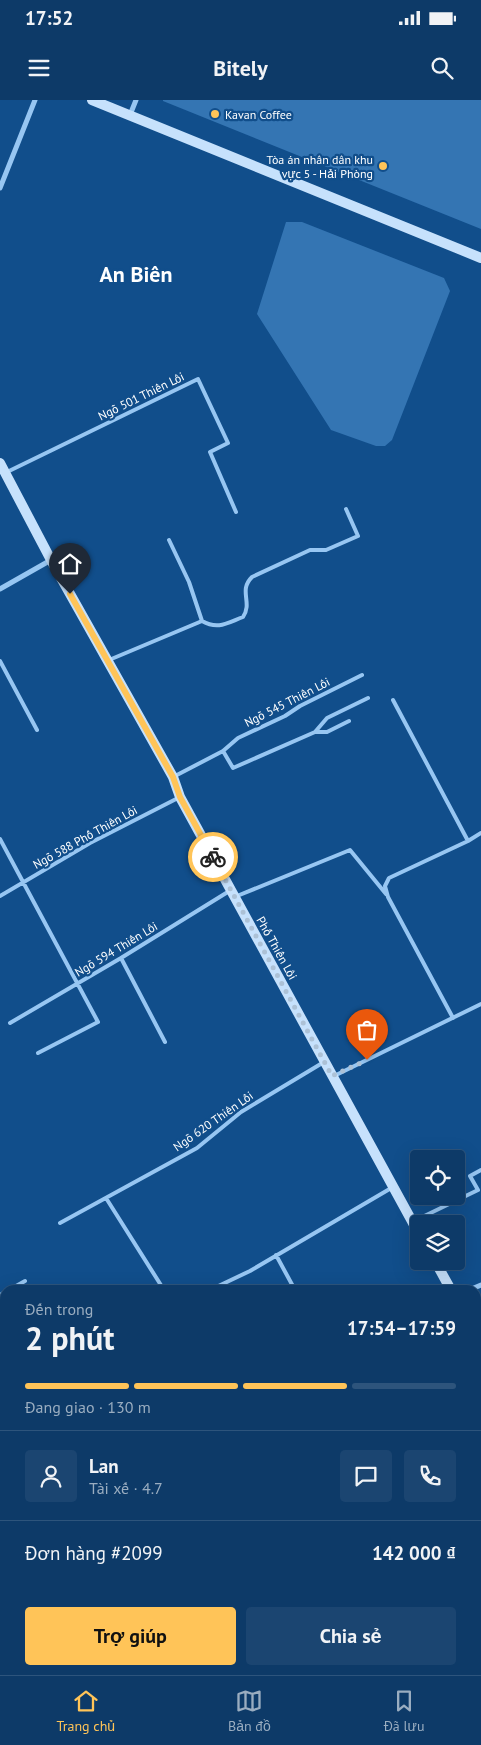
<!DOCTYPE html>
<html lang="vi">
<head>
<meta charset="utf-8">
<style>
	:root { --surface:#0d3a68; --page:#1b4571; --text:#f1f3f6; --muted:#9aadc0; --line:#2d547c; --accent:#ffc458 }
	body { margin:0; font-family:"PT Sans",sans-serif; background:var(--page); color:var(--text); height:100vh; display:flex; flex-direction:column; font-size:19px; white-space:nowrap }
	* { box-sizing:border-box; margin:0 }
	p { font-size:16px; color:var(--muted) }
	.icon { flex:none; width:28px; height:28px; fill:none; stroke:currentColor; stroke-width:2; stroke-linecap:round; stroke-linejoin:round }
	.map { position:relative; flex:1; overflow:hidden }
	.details { position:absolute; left:0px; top:1185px; width:481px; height:390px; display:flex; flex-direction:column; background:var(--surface); border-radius:15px 15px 0 0; box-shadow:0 5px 20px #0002,0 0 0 1px var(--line) }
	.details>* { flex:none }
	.tools { position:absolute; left:410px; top:1050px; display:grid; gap:10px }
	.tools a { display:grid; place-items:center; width:55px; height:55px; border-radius:5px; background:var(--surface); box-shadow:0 5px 20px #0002,0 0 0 1px var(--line); font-size:25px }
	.pin { position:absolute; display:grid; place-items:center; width:42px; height:42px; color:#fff; margin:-51px -21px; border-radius:50% 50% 50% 0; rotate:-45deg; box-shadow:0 0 5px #0007 }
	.pin .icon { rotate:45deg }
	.courier { position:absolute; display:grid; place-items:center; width:50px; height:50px; margin:-25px; border:4px solid #ffc458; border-radius:50%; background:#fff; color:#222; box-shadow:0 1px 6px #0007 }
	.overview em { font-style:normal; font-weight:700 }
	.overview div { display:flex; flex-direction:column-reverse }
	.overview { display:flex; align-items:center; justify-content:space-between; height:85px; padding:0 25px }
	h1 { font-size:32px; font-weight:700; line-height:38px }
	.bar { display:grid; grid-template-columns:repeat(4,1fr); gap:8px 5px; align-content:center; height:60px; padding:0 25px }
	.bar i { height:6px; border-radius:4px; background:var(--line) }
	.bar .active { background:var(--accent) }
	.bar p { grid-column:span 4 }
	.line { display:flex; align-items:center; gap:12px; padding:0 25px; border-top:1px solid var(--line) }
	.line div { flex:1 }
	.round { display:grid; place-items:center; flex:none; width:52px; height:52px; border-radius:5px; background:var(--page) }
	.cta { display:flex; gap:10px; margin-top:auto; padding:10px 25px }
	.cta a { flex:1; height:58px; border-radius:5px; background:var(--accent); color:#111; font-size:20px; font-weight:700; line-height:58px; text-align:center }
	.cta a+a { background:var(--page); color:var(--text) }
	.status { display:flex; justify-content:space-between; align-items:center; height:35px; padding:0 25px; background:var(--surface); direction:ltr }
	.status svg { height:14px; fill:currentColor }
	header { display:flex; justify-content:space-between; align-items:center; height:65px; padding:0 25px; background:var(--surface); font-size:22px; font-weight:700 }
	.tab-bar { display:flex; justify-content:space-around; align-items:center; height:70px; border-top:1px solid var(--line); background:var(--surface); font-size:14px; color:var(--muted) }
	.tab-bar a { display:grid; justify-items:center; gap:2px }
	.tab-bar .active { color:var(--accent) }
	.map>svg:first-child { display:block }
	.building { fill:#3475b3 }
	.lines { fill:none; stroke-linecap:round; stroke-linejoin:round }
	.lane { stroke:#97c6f2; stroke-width:4 }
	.street { stroke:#97c6f2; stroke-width:5 }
	.secondary { stroke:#c6e1fc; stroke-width:10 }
	.done { stroke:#acc1d6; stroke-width:5; stroke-dasharray:0 9 }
	.route { stroke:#ffc458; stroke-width:6 }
	.poi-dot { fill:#ffc458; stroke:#114e8b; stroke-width:2 }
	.labels { text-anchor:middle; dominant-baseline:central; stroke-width:4.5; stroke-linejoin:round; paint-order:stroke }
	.poi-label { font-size:12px; fill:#fff; stroke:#114e8b; text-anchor:start }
	.street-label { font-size:12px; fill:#fff; stroke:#114e8b }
	.town-label { font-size:22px; font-weight:bold; fill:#fff; stroke:#114e8b }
</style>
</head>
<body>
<div class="status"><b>17:52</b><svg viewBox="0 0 49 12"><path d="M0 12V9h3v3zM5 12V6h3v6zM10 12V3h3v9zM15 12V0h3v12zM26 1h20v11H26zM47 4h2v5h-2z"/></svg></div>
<header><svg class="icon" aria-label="menu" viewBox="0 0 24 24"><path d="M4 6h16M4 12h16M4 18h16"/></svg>Bitely<svg class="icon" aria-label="search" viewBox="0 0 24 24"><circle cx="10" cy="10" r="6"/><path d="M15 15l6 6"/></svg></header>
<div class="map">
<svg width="481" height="1575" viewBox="0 0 481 1575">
	<rect width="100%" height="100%" fill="#114e8b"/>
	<path class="building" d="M163,0H481V129L163,1Z
		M286,122H302L444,178L450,191L392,340L385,346H376L331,330L257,214Z"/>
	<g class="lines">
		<path class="lane" d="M7,372L198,279L228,343L210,352L236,412
			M169,440L189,482L202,521
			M109,560L202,521C218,530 227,523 243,517C253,502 238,491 252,477L310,450H326L358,436L346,409
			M0,561L37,630
			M393,600L468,741
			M315,632H327L349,621
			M223,651L233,668L315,632L327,618L368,598
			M175,676L223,651L238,638L285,616L300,606L362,575
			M0,739L98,922L38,953
			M0,796L90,743L180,697
			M237,796L350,750L386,794
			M121,858L165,942
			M453,918L388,797L385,786L389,778L468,741L481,733
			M10,923L121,858L231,790
			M334,976L481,904
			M106,1098L164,1190
			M414,1121L478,1090L470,1076L481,1070
			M60,1123L197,1048L241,1012L324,962
			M276,1155L295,1190
			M9,1190L25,1181
			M210,1190L250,1171L393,1087
			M0,1195L5,1192
			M0,1301L5,1298
			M476,1349L481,1346
			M476,1388L481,1385
			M0,1394L5,1403
			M0,1422L5,1419
			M476,1518L481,1521
			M99,1570L102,1575
			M303,1570L306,1575
			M110,1575L120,1570"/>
		<path class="street" d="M130,15L136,0
			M0,88L35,0
			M0,489L51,460
			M469,1190L481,1185
			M476,1564L481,1561
			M458,1575L466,1570"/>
		<path class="secondary" d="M92,0L481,158
			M0,363L51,460L173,677L180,697L419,1134
			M435,1161L451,1190
			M476,1237L481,1246"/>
	</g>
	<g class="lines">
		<path class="done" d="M213,757L332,976L367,960"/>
		<path class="route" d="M70,494L173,677L180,697L213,757"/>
	</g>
	<g class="poi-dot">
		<circle cx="215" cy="14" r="5"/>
		<circle cx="383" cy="66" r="5"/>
	</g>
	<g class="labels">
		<g class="poi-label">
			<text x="225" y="14">Kavan Coffee</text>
			<text x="373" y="59" text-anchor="end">Tòa án nhân dân khu<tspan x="373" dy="14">vực 5 - Hải Phòng</tspan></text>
		</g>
		<g class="street-label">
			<text transform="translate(141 296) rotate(-26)">Ngõ 501 Thiên Lôi</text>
			<text transform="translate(287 602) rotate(-27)">Ngõ 545 Thiên Lôi</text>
			<text transform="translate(85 737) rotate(-29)">Ngõ 588 Phố Thiên Lôi</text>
			<text transform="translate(277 848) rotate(61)">Phố Thiên Lôi</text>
			<text transform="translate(116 849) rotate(-31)">Ngõ 594 Thiên Lôi</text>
			<text transform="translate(213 1021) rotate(-35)">Ngõ 620 Thiên Lôi</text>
		</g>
		<g class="town-label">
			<text x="136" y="174">An Biên</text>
		</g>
	</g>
</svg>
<div class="tools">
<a><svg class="icon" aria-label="locate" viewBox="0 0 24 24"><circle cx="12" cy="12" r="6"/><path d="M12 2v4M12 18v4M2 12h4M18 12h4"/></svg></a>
<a><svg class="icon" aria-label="layers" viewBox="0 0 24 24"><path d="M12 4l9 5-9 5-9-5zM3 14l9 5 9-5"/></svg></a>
</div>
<div class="pin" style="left:367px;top:960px;background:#ea580c"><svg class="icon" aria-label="bag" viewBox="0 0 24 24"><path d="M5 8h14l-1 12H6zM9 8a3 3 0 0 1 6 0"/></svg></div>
<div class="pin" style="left:70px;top:494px;background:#1f2937"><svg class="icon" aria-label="home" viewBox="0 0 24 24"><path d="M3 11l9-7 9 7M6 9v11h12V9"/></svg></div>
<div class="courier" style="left:213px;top:757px"><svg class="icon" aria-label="bike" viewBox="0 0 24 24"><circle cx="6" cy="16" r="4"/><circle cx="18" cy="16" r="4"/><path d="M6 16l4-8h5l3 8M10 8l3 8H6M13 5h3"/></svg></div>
<section class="details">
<div class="overview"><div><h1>2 phút</h1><p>Đến trong</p></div><em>17:54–17:59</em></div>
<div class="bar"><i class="active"></i><i class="active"></i><i class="active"></i><i></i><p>Đang giao · 130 m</p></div>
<div class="line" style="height:90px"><a class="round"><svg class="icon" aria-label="person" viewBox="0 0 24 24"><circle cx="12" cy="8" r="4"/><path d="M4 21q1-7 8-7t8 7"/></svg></a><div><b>Lan</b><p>Tài xế · 4.7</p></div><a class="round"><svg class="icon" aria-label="chat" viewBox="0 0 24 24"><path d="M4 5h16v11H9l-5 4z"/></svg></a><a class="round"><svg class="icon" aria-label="phone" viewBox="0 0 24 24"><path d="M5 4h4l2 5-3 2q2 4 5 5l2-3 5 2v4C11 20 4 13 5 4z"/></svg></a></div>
<div class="line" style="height:65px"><div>Đơn hàng #2099</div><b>142 000 ₫</b></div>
<div class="cta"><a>Trợ giúp</a><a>Chia sẻ</a></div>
</section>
</div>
<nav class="tab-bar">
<a class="active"><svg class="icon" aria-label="home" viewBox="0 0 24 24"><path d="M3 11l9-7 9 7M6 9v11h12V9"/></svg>Trang chủ</a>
<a><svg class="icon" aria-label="map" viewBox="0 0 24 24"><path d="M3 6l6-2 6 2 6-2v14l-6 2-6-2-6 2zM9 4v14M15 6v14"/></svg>Bản đồ</a>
<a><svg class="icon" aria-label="saved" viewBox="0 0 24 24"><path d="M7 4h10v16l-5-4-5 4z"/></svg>Đã lưu</a>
</nav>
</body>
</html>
